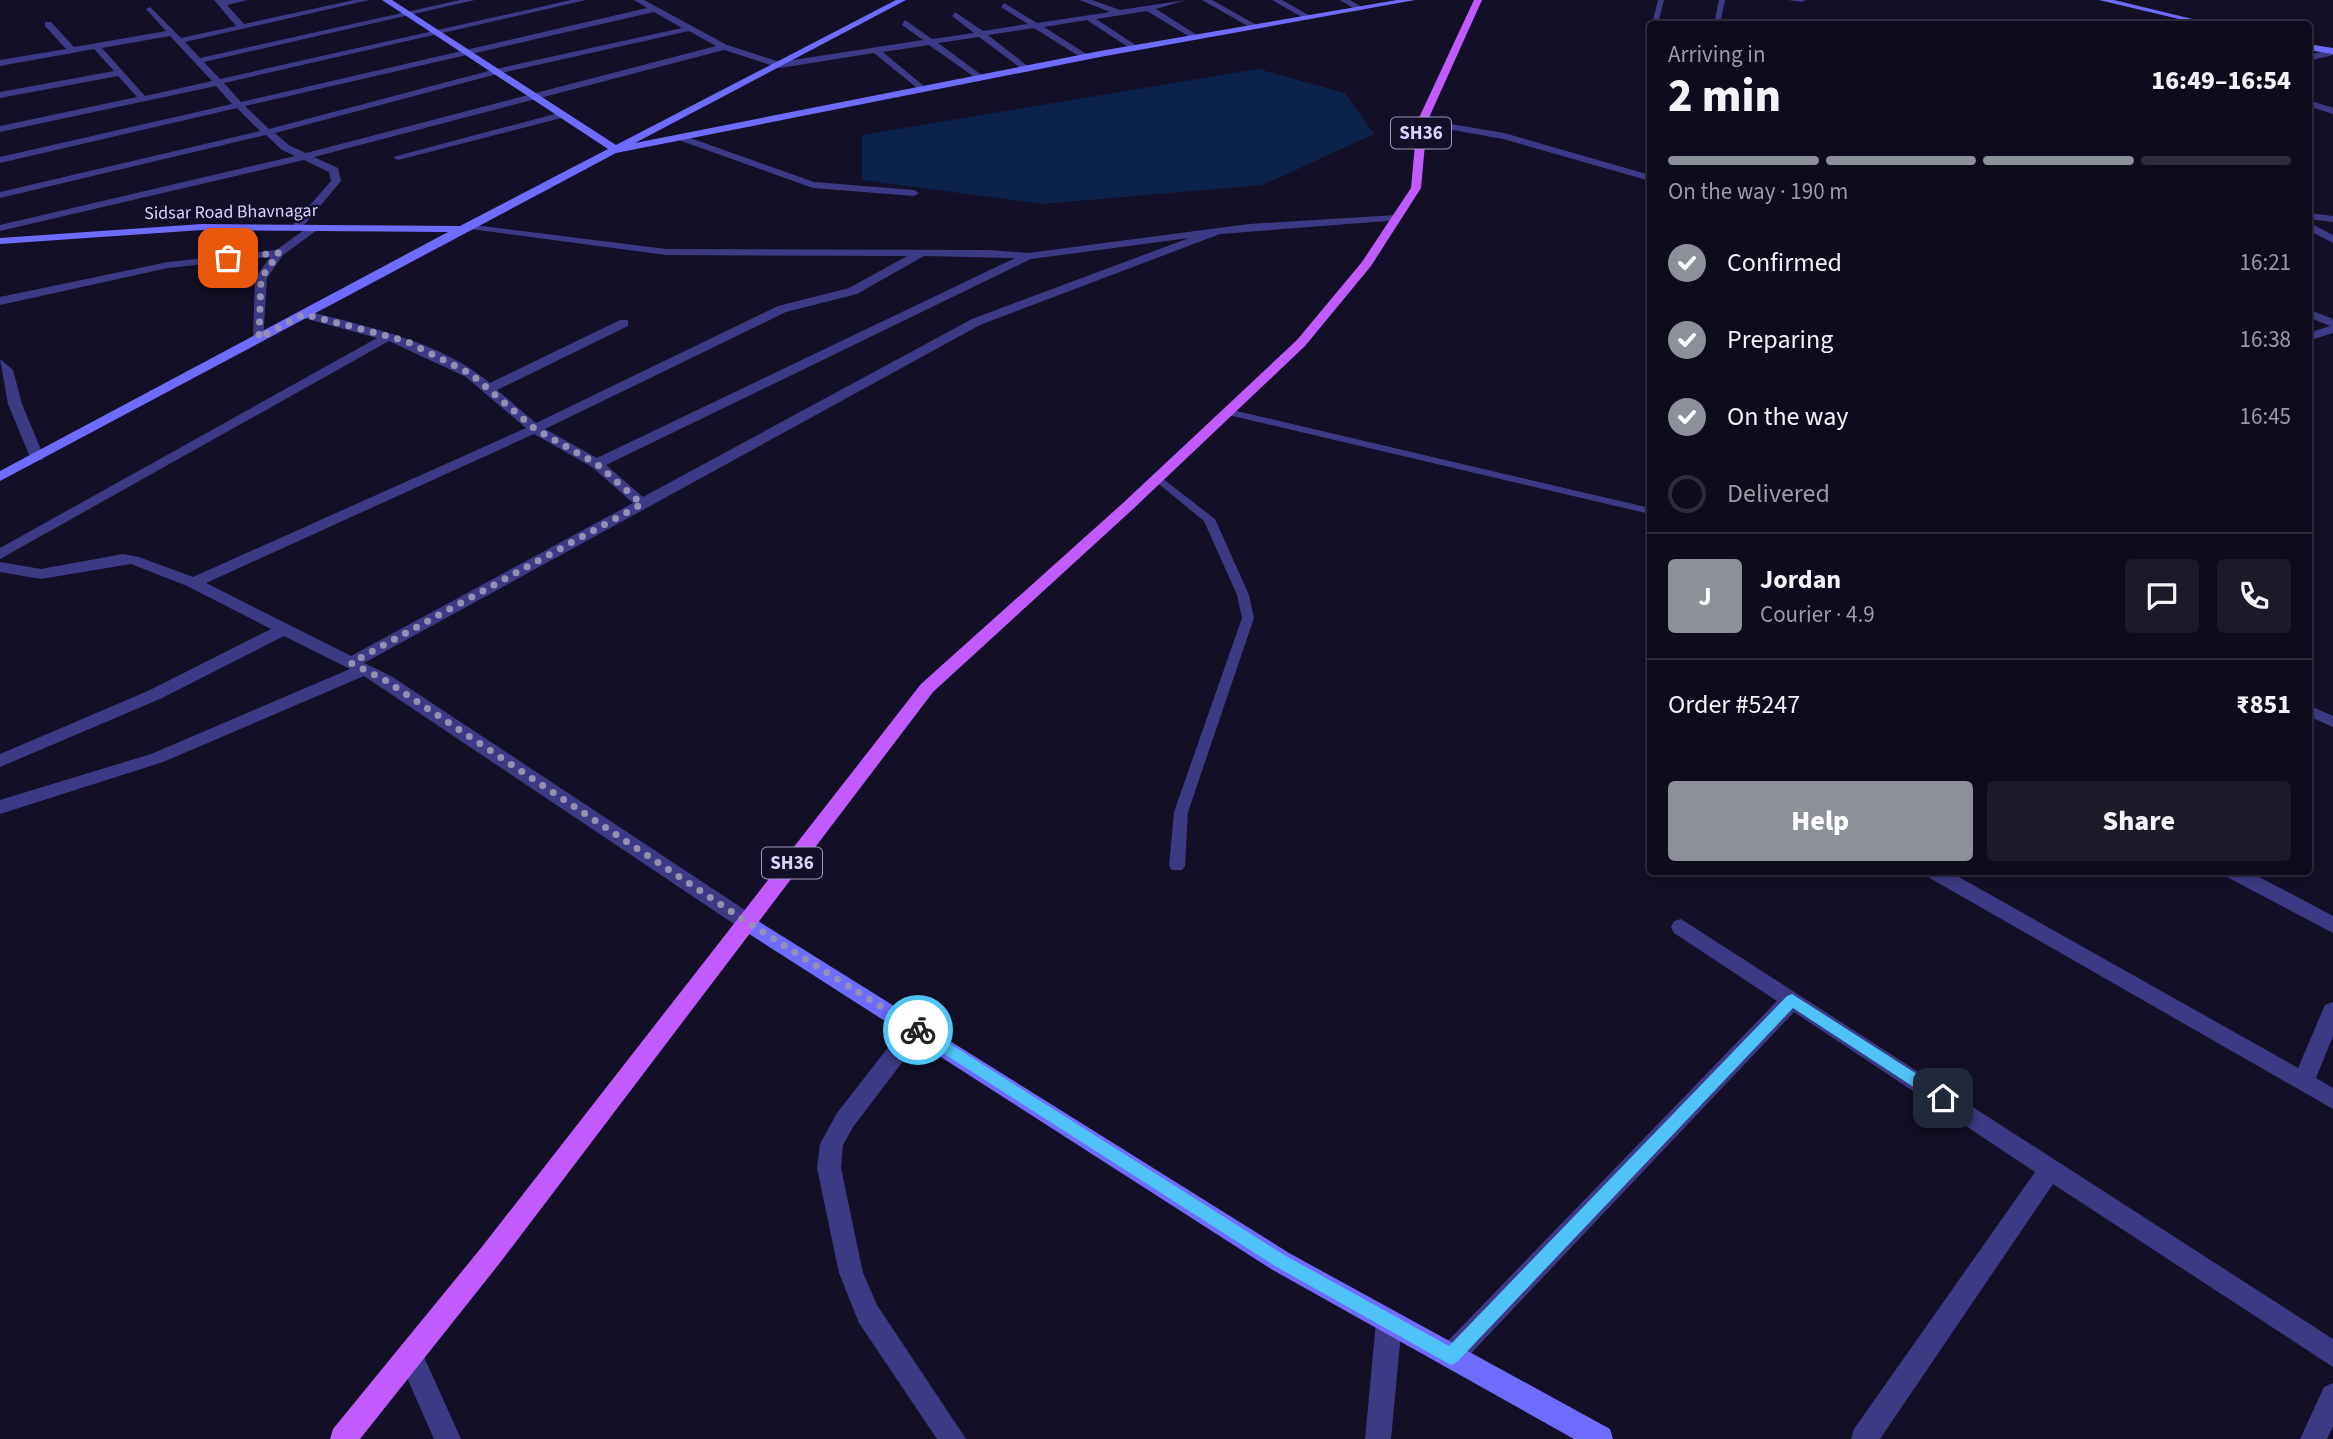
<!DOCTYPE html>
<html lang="en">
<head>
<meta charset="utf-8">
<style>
	:root { --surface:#0e0b1c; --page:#1c1929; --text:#f1f3f6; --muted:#9b9ba3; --line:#2e2b3b; --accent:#8c9099 }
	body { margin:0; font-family:"Source Sans 3",sans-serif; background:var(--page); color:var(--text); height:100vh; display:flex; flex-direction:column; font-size:26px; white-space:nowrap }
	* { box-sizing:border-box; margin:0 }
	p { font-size:23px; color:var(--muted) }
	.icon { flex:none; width:38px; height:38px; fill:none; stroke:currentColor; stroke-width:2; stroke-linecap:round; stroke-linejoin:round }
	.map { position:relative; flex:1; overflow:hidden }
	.panel { position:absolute; left:1647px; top:21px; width:665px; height:854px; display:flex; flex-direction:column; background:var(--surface); border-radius:7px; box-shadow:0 4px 10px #0003,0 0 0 2px var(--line) }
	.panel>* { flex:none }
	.pin { position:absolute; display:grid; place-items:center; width:60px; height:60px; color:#fff; margin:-30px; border-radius:14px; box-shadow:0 4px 10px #0006 }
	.courier { position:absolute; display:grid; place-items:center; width:70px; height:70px; margin:-35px; border:5px solid #4fc3f7; border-radius:50%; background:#fff; color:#222; box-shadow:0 2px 9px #0007 }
	.headline em { font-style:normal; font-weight:800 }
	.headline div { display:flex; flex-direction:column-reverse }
	.headline { display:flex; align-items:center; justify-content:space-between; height:119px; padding:0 21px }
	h1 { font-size:46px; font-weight:800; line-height:52px }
	.bar { display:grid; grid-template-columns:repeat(4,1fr); gap:10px 7px; align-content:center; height:84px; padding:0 21px }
	.bar i { height:9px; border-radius:5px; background:var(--line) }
	.bar .active { background:var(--accent) }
	.bar p { grid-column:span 4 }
	.line { display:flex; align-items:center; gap:18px; padding:0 21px; border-top:2px solid var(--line) }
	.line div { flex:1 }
	.round { display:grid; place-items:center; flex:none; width:74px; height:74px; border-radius:7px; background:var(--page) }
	ol { padding:0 21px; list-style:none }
	li { display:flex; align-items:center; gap:21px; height:77px }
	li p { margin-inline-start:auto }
	li .icon { padding:7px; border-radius:50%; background:var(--accent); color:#fff; stroke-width:4 }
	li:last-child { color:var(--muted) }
	li i { width:38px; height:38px; border:4px solid var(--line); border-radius:50% }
	.action { display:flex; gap:14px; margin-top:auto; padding:14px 21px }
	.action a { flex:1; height:80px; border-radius:7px; background:var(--accent); color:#fff; font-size:28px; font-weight:800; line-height:80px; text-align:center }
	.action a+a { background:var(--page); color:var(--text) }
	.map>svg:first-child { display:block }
	.water { fill:#0c2248 }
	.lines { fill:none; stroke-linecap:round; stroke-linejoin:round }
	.lane { fill:#3d3a85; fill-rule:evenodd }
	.street { fill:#3d3a85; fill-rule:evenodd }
	.secondary { fill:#6f6bff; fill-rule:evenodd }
	.primary { fill:#c25bff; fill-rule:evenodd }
	.route { fill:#4fc3f7 }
	.done { stroke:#948fb3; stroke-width:7; stroke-dasharray:0 12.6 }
	.labels { text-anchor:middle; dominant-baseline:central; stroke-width:5; stroke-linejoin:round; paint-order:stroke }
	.far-street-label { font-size:18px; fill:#d9d4ff; stroke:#130f26 }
	.shield { fill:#130f26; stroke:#9e99be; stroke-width:2 }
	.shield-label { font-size:19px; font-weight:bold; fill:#d9d4ff }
</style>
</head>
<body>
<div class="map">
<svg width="2333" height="1439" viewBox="0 0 2333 1439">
	<rect width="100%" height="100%" fill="#130f26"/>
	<path class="water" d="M1258,69L1345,93L1374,134L1263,185L1042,204L862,180V135Z"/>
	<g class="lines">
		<path class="lane" d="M1658,0H1664L1658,24H1652Z
			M1719,0H1725L1720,24H1714Z
			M1788,0H1805L1802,2Z
			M1650,41V54L1646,52L1647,43Z
			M1228,409L1650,508V514L1224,414L1223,412Z
			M1158,475L1215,519L1249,595L1254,618L1188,812L1185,866L1182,870H1172L1169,866L1174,812L1242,618L1237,595L1204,521L1154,480V476Z
			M2308,705L2333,716V727L2308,716Z"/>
		<path class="street" d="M214,0H248L227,5L244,24L354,0H369L185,42L200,58L460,0H475L204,62L220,79L571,0H586L224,83L241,102L647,8L634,0H644L727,45L780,62L923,40L902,25L905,20L932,39L974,33L952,16L955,12L983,31L1028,24L1001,7L1004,3L1037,23L1110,12L1080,0H1092L1120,10L1186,0L1156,9L1200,37L1193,39L1147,11L1096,19L1137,46L1134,51L1087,20L1044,27L1088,55L1089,57L1085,60L1034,28L988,35L1029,67V71L1026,72L979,37L938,43L983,76L985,78L980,81L929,45L883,52L925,87L927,89L922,92L874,53L780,68L724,50L314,157L338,168L341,181L300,230L290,228L331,181L329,172L304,160L0,231V225L295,156L282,150L266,135L0,198V192L260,131L237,108L0,163V157L232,104L216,86L0,132V126L137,97L118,76L0,98V92L114,71L94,49L0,66V60L66,49L45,26V22H51L74,47L166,31L146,9L150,7L181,38L236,26ZM654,12L682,28L496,69L269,129L245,106ZM689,31L716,46L306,153L290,146L275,133L497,74ZM170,36L212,81L145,96L102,48Z
			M1202,0H1212L1260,27L1253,29Z
			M1272,0H1282L1314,18L1307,20Z
			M1340,0H1350L1365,9L1358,11Z
			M2333,49V55L2308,61V55Z
			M2308,100L2333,108V114L2308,106Z
			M562,112L565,113V117L398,160L393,157Z
			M1422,119L1504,133L1650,175V181L1503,139L1419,124V120Z
			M676,135H682L814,182L914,190L919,193L914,196L813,188L676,139Z
			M2308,213L2333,216V222L2308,219Z
			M1396,215L1401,218L1400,220L1220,234L980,325L364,663L391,676L754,916L757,922L754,928L747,930L740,928L364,676L163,762L0,814V800L151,754L350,669L284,636L160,699L0,767V754L148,691L271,629L187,586L131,564L41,579L0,572V562L41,569L123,554L139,557L193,577L526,428L466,377L389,341L0,559V548L377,338L300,317V311H308C370,328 440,341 490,383L620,320H628V326L497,390L536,423L778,306L849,288L907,256L666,255L470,229L464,226L466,224L666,249L988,250L1028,253L1249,224ZM1189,238L972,319L643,497L606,465L1031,259ZM924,256L1015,258L597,458L545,429L786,312L857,294ZM534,434L592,467L633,503L351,656L206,583Z
			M2308,222L2333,235V243L2308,230Z
			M310,226L320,228L283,255L267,278L263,341H255L253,338L255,278L270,257L168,268L0,305V297L168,262L276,250Z
			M2308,309L2333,319V333L2308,341V333L2330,326L2308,317Z
			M0,359L13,370L22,404L44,457L42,460H32L30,457L8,404Z
			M1925,872H1950L2298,1068L2325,1005L2333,1002V1036L2316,1078L2333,1088V1109L1928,877Z
			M2224,872H2250L2333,916V933L2227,877Z
			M1681,919L2333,1339V1367L2053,1184L1880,1439H1851L1854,1429L2035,1172L1794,1012L1460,1365L1451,1369L1442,1365L1438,1356L1442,1347L1777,1001L1674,933L1671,927L1674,921Z
			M915,1020L923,1023L926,1029L923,1035L853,1127L843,1145L841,1168L863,1273L877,1305L966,1439H937L859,1323L839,1273L817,1168L820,1144L837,1113L907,1023Z
			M1389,1309L1398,1313L1402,1322L1391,1439H1365L1376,1322L1380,1313Z
			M410,1342L419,1346L461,1439H434L397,1355L401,1346Z
			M2333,1383V1426L2327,1439H2300L2324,1387Z"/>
		<path class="secondary" d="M382,0H392L616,145L896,0H906L635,143L1100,51L1397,0H1415L1100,57L616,153L0,481V471L448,232L202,230L0,244V238L202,224L460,226L608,149Z
			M2099,0H2114L2213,24H2200Z
			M2308,44L2333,48V54L2308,50Z
			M747,914L1289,1253L1610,1429L1613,1439H1574L1271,1269L740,928L737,922L740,916Z"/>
		<path class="primary" d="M1474,0H1482L1427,122L1421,188L1371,266L1305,346L1133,509L933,692L499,1264L360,1439H330L333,1429L481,1248L921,684L1123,503L1297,340L1362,262L1411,188L1417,122Z"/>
	</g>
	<path class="route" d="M1792,994L1948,1094L1950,1098L1948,1103H1938L1793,1008L1457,1362L1451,1365L1275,1266L913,1034L911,1030L918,1024L922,1026L1286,1256L1449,1346L1787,996Z"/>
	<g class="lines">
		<path class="done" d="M228,258L279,253L261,278L259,338L304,314L406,341L471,374L535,429L597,464L642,504L351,663L385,680L747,922L918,1030"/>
	</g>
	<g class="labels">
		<g class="far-street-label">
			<text transform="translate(231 212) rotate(-1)">Sidsar Road Bhavnagar</text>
		</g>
		<g class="shield">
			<rect x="1391" y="117.5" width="60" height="31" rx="5"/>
			<rect x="762" y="847.5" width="60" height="31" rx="5"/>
		</g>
		<g class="shield-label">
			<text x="1421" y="133">SH36</text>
			<text x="792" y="863">SH36</text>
		</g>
	</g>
</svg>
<div class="pin" style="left:228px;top:258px;background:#ea580c"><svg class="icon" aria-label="bag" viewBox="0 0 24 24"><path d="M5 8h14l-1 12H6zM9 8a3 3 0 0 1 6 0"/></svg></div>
<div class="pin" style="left:1943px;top:1098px;background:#1f2937"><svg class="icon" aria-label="home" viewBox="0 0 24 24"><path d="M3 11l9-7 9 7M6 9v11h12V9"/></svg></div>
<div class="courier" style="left:918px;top:1030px"><svg class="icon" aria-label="bike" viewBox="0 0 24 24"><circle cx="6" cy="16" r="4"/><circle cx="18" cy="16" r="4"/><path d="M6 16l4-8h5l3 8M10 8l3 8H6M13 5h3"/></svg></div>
<section class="panel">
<div class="headline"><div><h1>2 min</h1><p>Arriving in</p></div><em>16:49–16:54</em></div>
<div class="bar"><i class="active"></i><i class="active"></i><i class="active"></i><i></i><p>On the way · 190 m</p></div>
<ol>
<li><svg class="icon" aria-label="check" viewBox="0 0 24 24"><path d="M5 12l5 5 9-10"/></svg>Confirmed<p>16:21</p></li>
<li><svg class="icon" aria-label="check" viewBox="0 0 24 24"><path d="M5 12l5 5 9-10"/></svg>Preparing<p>16:38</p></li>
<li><svg class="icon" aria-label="check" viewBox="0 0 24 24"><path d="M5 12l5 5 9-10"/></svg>On the way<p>16:45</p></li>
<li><i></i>Delivered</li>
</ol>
<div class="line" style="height:126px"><b class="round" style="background:var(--accent);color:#fff">J</b><div><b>Jordan</b><p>Courier · 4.9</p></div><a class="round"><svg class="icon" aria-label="chat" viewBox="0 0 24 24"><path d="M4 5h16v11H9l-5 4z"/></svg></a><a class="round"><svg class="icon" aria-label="phone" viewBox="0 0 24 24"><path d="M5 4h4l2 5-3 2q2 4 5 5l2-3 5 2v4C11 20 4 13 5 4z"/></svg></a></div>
<div class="line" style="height:91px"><div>Order #5247</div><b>₹851</b></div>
<div class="action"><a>Help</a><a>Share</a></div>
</section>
</div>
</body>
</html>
